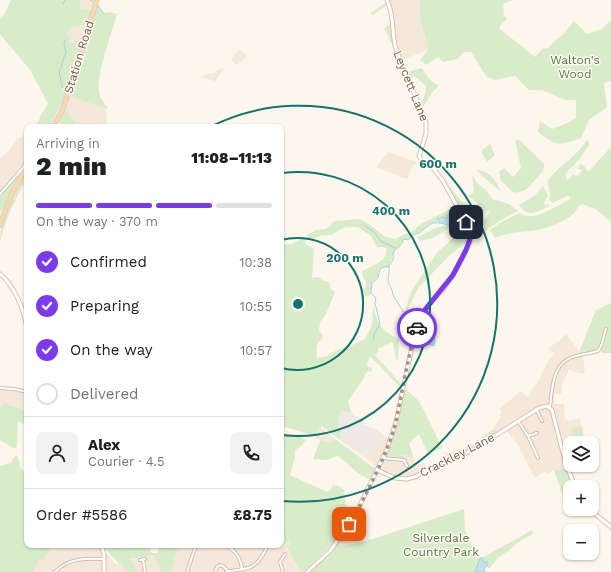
<!DOCTYPE html>
<html lang="en">
<head>
<meta charset="utf-8">
<style>
	:root { --surface:#fff; --page:#f2f2f2; --text:#202124; --muted:#757577; --line:#e0e0e0; --accent:#7c3aed }
	body { margin:0; font-family:"Work Sans",sans-serif; background:var(--page); color:var(--text); height:100vh; display:flex; flex-direction:column; font-size:15px; white-space:nowrap }
	* { box-sizing:border-box; margin:0 }
	p { font-size:13px; color:var(--muted) }
	.icon { flex:none; width:22px; height:22px; fill:none; stroke:currentColor; stroke-width:2; stroke-linecap:round; stroke-linejoin:round }
	.map { position:relative; flex:1; overflow:hidden }
	.details { position:absolute; left:24px; top:124px; width:260px; height:424px; display:flex; flex-direction:column; background:var(--surface); border-radius:8px; box-shadow:0 1px 3px #0004 }
	.details>* { flex:none }
	.buttons { position:absolute; left:563px; top:436px; display:grid; gap:8px }
	.buttons a { display:grid; place-items:center; width:36px; height:36px; border-radius:8px; background:var(--surface); box-shadow:0 1px 3px #0004; font-size:20px }
	.pin { position:absolute; display:grid; place-items:center; width:34px; height:34px; color:#fff; margin:-17px; border-radius:8px; box-shadow:0 2px 6px #0006 }
	.courier { position:absolute; display:grid; place-items:center; width:40px; height:40px; margin:-20px; border:3px solid #7c3aed; border-radius:50%; background:#fff; color:#222; box-shadow:0 1px 5px #0007 }
	.overview em { font-style:normal; font-weight:800 }
	.overview div { display:flex; flex-direction:column-reverse }
	.overview { display:flex; align-items:center; justify-content:space-between; height:68px; padding:0 12px }
	h1 { font-size:26px; font-weight:800; line-height:30px }
	.bar { display:grid; grid-template-columns:repeat(4,1fr); gap:6px 4px; align-content:center; height:48px; padding:0 12px }
	.bar i { height:5px; border-radius:3px; background:var(--line) }
	.bar .on { background:var(--accent) }
	.bar p { grid-column:span 4 }
	.line { display:flex; align-items:center; gap:10px; padding:0 12px; border-top:1px solid var(--line) }
	.line div { flex:1 }
	.round { display:grid; place-items:center; flex:none; width:42px; height:42px; border-radius:8px; background:var(--page) }
	ol { padding:0 12px; list-style:none }
	li { display:flex; align-items:center; gap:12px; height:44px }
	li p { margin-inline-start:auto }
	li .icon { padding:4px; border-radius:50%; background:var(--accent); color:#fff; stroke-width:4 }
	li:last-child { color:var(--muted) }
	li i { width:22px; height:22px; border:2px solid var(--line); border-radius:50% }
	.map>svg:first-child { display:block }
	.residential { fill:#f5e8da }
	.industrial { fill:#efe9e4 }
	.green { fill:#d8ecc9 }
	.water { fill:#bfe3e8; stroke:#a5d3da }
	.lines { fill:none; stroke-linecap:round; stroke-linejoin:round }
	.stream { stroke:#a5d3da; stroke-width:1 }
	.street-casing { stroke:#d1beb0; stroke-width:4 }
	.secondary-casing { stroke:#d6c0b0; stroke-width:5 }
	.primary-casing { stroke:#dad1cd; stroke-width:5.5 }
	.street { stroke:#fff; stroke-width:2 }
	.secondary { stroke:#fff; stroke-width:3 }
	.primary { stroke:#fbd9a5; stroke-width:3.5 }
	.done { stroke:#a89285; stroke-width:4; stroke-dasharray:0 7.2 }
	.route { stroke:#7c3aed; stroke-width:5 }
	.ring { fill:none; stroke:#0f766e; stroke-width:2 }
	.labels { text-anchor:middle; dominant-baseline:central; stroke-width:3; stroke-linejoin:round; paint-order:stroke }
	.street-label { font-size:12px; fill:#7a5c4d; stroke:#fffaf3 }
	.park-label { font-size:12px; fill:#537a41; stroke:#fffaf3 }
	.centre { fill:#0f766e; stroke:#fffaf3; stroke-width:2 }
	.ring-label { font-size:12px; text-anchor:middle; font-weight:bold; fill:#0f766e; stroke:#fffaf3; stroke-width:3; stroke-linejoin:round; paint-order:stroke }
</style>
</head>
<body>
<div class="map">
<svg width="611" height="572" viewBox="0 0 611 572">
	<rect width="100%" height="100%" fill="#fdf6ec"/>
	<path class="residential" d="M82,0H95L92,10L81,8L80,1Z
		M389,0H420V18L428,50L402,60L395,37L392,8Z
		M88,24L82,45L78,47L69,42L67,34L73,27Z
		M240,49L247,57L236,65L231,59Z
		M221,68L223,69L214,83V81L205,78L199,79L208,73L213,74Z
		M69,96L106,109L107,127H94L91,124L89,125L77,124L65,108Z
		M27,131V159L0,192V158L7,153L18,138L22,137Z
		M388,152L417,162L411,169L407,179L376,167Z
		M566,334L583,356L585,372L582,374L569,370L562,384L561,394L554,393V404H564L565,419H566L567,421L580,418L585,443H570V462L564,463L565,469L554,470L547,474L546,471L535,478L519,447L507,431L500,435L495,429L492,430L501,416L499,414L502,412L499,409L521,391L527,397L528,396L535,384L536,385L548,361L554,354L548,348L559,341Z
		M0,390H11L27,394V411L25,410L24,412L19,410L13,405L5,403L0,407Z
		M321,427L332,437V443L317,439L315,436Z
		M389,439L377,467L364,457L366,452L372,453L376,445H378L383,440Z
		M472,445L473,448L465,452L455,458L448,460L447,459L445,453L453,451Z
		M403,455L413,456L416,465L425,463L426,469L412,477L401,478L393,476L379,470L386,456L403,458Z
		M281,541L285,543L289,541L290,544L286,546L299,572H171L179,545H281Z
		M53,545H100L103,561L102,572H33L39,558L43,560Z
		M105,552L116,564L133,559L154,555L161,572H107Z"/>
	<path class="industrial" d="M341,411L352,413L354,416L364,419V425L376,429L389,439L383,440L378,445H376L374,452L372,453L366,452L364,457L340,440L341,430L337,429V427Z"/>
	<path class="green" d="M11,0H82L80,1L81,8L92,10L88,24L73,27L67,34L70,38L69,42L72,43L77,42L75,45L78,47L82,45C74,74 65,101 49,127H33L37,124L42,113L48,104L31,71L0,34V18L5,13Z
		M386,0H389L394,14L395,40L392,42V44L384,28L389,25H391V21L389,23V10L387,5L373,15L370,13L387,2Z
		M420,0H513L503,4L504,10L503,14L507,19L500,26V29L535,57L542,49L548,48L558,38L563,35L574,21L587,34L602,29L611,20V81L604,83L607,107L589,120L581,138C558,146 557,147 538,132L540,121L552,129L563,125L576,118V100H565L542,90H529L515,76L494,80L486,76L471,52H464L458,59L443,62L438,57L426,65L420,60L428,50L420,18Z
		M96,3L104,13L111,12L117,14C112,32 96,75 99,93C100,99 105,103 108,109H106L69,96L94,16Z
		M422,68C426,76 432,82 439,86C430,92 429,101 422,107L421,105L426,91V86L413,75L412,79L413,82H411L407,72Z
		M65,108L77,124L89,125L91,124L94,127H62L59,121Z
		M518,139L544,164L543,171L526,190L514,193L501,181L499,172L504,168L513,177L521,168L515,141Z
		M587,140L590,144C585,149 583,155 578,161C574,166 568,169 565,175L568,181L573,174L576,176L579,175L582,170L578,169L580,164L584,166L588,172L611,147V222L595,209L582,204C577,207 576,212 572,215C565,221 554,225 546,228C529,233 512,230 495,238L490,230L501,222L520,213C533,224 558,204 571,199L569,195L553,203L549,200L550,193L547,181C559,166 577,156 587,140Z
		M490,144L495,155L487,162L481,151Z
		M27,170V188L23,185C13,204 5,221 0,242C0,216 14,192 27,170Z
		M477,170C488,171 498,180 500,191L482,176Z
		M21,173L3,208L0,212V196Z
		M472,175L477,183L487,191L492,199L509,204L518,211L501,220L485,231L482,221L485,219L490,212L486,210L482,212L476,202L468,196L474,192Z
		M543,186L548,196L544,203L545,205L549,204V206C536,213 528,218 519,205L534,196Z
		M451,188L462,202L471,206V208L469,209L463,205L462,208L473,228H480L482,232L474,237H471L469,224L450,189Z
		M451,209L454,215L446,218L442,217L437,219V223H433C429,225 422,229 420,233H415L408,240L403,239V242L398,248H396C392,255 392,261 388,268L382,267L379,269L378,277L372,283L371,295L364,297L363,289L366,287V281L363,278L362,271C372,266 389,261 386,248L383,247H377L371,236L358,227H345L331,235H322L310,240L308,239L307,235L316,230L326,229L334,221L360,219L369,224L385,237L395,239L414,230L421,224Z
		M455,222L457,224L454,226L432,238L420,241L417,237L421,236L433,229Z
		M464,232L467,234V242L450,255L418,288L407,311H405L411,292L436,254L453,238Z
		M306,237L305,244L314,249L312,278L319,277L322,280L329,282L330,288L335,292L325,316L320,322L319,330L323,336L322,339C315,344 317,350 317,358L327,356L339,349L346,348L365,339L372,325L373,305C377,323 381,331 399,339L398,360L396,359L393,342L389,343L388,345L386,344L382,347L378,348V353L374,354L402,385L401,388L370,356L367,364L368,367L372,368L371,372L367,371C362,383 354,391 348,402L352,413L341,411L337,427V429L341,430L340,440L322,426L315,436L282,426L281,432V245L291,244Z
		M611,303V353H602L600,347L597,351L581,354L580,350L596,310Z
		M404,388L418,400L425,412L442,448L428,454L419,434L409,443L413,456L403,455V458L386,456L395,431Z
		M5,403C13,405 21,411 27,411V426L18,421L17,447L14,448L0,440V407Z
		M582,426L585,443H574L571,431L573,428Z
		M495,429L498,433L473,448L472,445L492,430Z
		M281,433L298,436L306,440L300,447L295,450V457L290,475L327,492L334,485L338,486L344,490L346,505L352,518L332,545L303,572H300L286,546L290,544L289,541L285,543L281,541Z
		M332,437L376,469L370,480L358,473L338,456L327,460L313,459L320,440L332,443Z
		M17,455L20,462L19,466L24,472L25,478L27,482V545H53L43,560L39,559L33,572H0V466L12,462V460Z
		M565,469L574,487H570V509H586L578,510L569,513L554,470Z
		M464,509L465,530L473,549L486,572H310L333,552L337,544L341,546L360,543Z
		M531,530L534,533L514,545L512,548L498,558L489,569L487,566L488,565L485,563L481,558L522,536Z
		M103,545H150V550L152,553H157L160,545H179L171,572H161L154,555L130,559L135,567V572H128L121,563H118L106,550Z"/>
	<path class="water" d="M448,215L452,216L456,219L448,225L440,223L437,219L442,217L447,218Z
		M430,327L434,329C435,334 434,338 435,344L434,346L422,342C421,334 423,329 430,327Z
		M480,558H482L485,563L487,562L488,565L485,567L484,572H475Z"/>
	<g class="lines">
		<path class="stream" d="M90,0L94,2
			M63,4L65,0
			M97,4L104,14
			M62,87L59,71C63,65 62,59 66,53L64,43L65,40
			M365,226L374,232L381,241L395,248
			M389,266C390,271 388,275 388,280C388,285 393,289 393,295L405,314
			M373,341L374,334L380,324L375,303L376,298L371,293L372,283L378,278L380,269L384,267L389,266C393,259 394,261 393,253L396,248H398L403,242V239L408,240C413,236 414,233 420,233C422,230 429,225 433,223H440"/>
		<g class="street-casing">
			<path id="street" d="M0,194L22,169L27,161
				M0,388L14,389L27,392
				M550,407C552,391 552,368 568,359C577,354 589,354 598,351C603,345 603,337 606,329
				M536,409L542,421
				M518,421L528,436L538,458
				M528,436L537,433
				M383,458L404,460L407,466
				M225,545C235,550 241,558 242,569
				M232,548L236,545
				M143,559L145,572
				M140,560L145,559
				M55,572C68,558 86,558 104,559
				M187,572L196,545
				M215,572L217,567L220,565L223,566L228,571
				M226,572C241,568 250,572 260,559C263,555 266,551 267,545
				M283,572L280,562L285,554"/>
		</g>
		<g class="secondary-casing">
			<path id="secondary" d="M0,274C15,286 24,310 27,328
				M377,470L395,478L406,479L415,477L424,472L463,455L479,446L539,408L547,406L552,410L565,461L575,487
				M589,509L611,527
				M101,545L104,554V572
				M307,572L330,551L353,519L377,470L387,449L396,422L413,342L421,318L429,304L442,291L453,275L461,261L470,242V233L466,222L443,181L433,168L422,161L419,156L426,134V122L396,49C391,33 395,16 387,0"/>
		</g>
		<g class="primary-casing">
			<path id="primary" d="M61,113L74,77L97,0
				M53,127L59,116
				M0,225L11,195L27,167"/>
		</g>
		<use href="#street" class="street"/>
		<use href="#secondary" class="secondary"/>
		<use href="#primary" class="primary"/>
	</g>
	<g class="lines">
		<path class="done" d="M349,524C357,514 361,502 367,492C378,469 390,446 396,421C403,390 407,358 417,328"/>
		<path class="route" d="M417,328L424,311L453,275L466,250L470,239L466,222"/>
	</g>
	<g class="ring">
		<path d="M281 240A66 66 0 1 1 281 368"/>
		<path d="M282 173A132 132 0 1 1 282 435"/>
		<path d="M210 127A198 198 0 1 1 282 501"/>
	</g>
	<g class="labels">
		<g class="street-label">
			<text transform="translate(79 57) rotate(-73)">Station Road</text>
			<text transform="translate(411 86) rotate(68)">Leycett Lane</text>
			<text transform="translate(457 455) rotate(-27)">Crackley Lane</text>
		</g>
		<g class="park-label">
			<text x="575" y="60">Walton's<tspan x="575" dy="14">Wood</tspan></text>
			<text x="441" y="538">Silverdale<tspan x="441" dy="14">Country Park</tspan></text>
		</g>
	</g>
	<circle cx="298" cy="304" r="6" class="centre"/>
	<g class="ring-label">
		<text x="438" y="168">600 m</text>
		<text x="391" y="215">400 m</text>
		<text x="345" y="262">200 m</text>
	</g>
</svg>
<div class="buttons">
<a><svg class="icon" aria-label="layers" viewBox="0 0 24 24"><path d="M12 4l9 5-9 5-9-5zM3 14l9 5 9-5"/></svg></a>
<a>+</a>
<a>−</a>
</div>
<div class="pin" style="left:349px;top:524px;background:#ea580c"><svg class="icon" aria-label="bag" viewBox="0 0 24 24"><path d="M5 8h14l-1 12H6zM9 8a3 3 0 0 1 6 0"/></svg></div>
<div class="pin" style="left:466px;top:222px;background:#1f2937"><svg class="icon" aria-label="home" viewBox="0 0 24 24"><path d="M3 11l9-7 9 7M6 9v11h12V9"/></svg></div>
<div class="courier" style="left:417px;top:328px"><svg class="icon" aria-label="car" viewBox="0 0 24 24"><path d="M5 17H2v-5l4-1 3-4h7l3 4 3 1v5h-3M9 17h6M6 11h13"/><circle cx="7" cy="17" r="2"/><circle cx="17" cy="17" r="2"/></svg></div>
<section class="details">
<div class="overview"><div><h1>2 min</h1><p>Arriving in</p></div><em>11:08–11:13</em></div>
<div class="bar"><i class="on"></i><i class="on"></i><i class="on"></i><i></i><p>On the way · 370 m</p></div>
<ol>
<li><svg class="icon" aria-label="check" viewBox="0 0 24 24"><path d="M5 12l5 5 9-10"/></svg>Confirmed<p>10:38</p></li>
<li><svg class="icon" aria-label="check" viewBox="0 0 24 24"><path d="M5 12l5 5 9-10"/></svg>Preparing<p>10:55</p></li>
<li><svg class="icon" aria-label="check" viewBox="0 0 24 24"><path d="M5 12l5 5 9-10"/></svg>On the way<p>10:57</p></li>
<li><i></i>Delivered</li>
</ol>
<div class="line" style="height:72px"><a class="round"><svg class="icon" aria-label="person" viewBox="0 0 24 24"><circle cx="12" cy="8" r="4"/><path d="M4 21q1-7 8-7t8 7"/></svg></a><div><b>Alex</b><p>Courier · 4.5</p></div><a class="round"><svg class="icon" aria-label="phone" viewBox="0 0 24 24"><path d="M5 4h4l2 5-3 2q2 4 5 5l2-3 5 2v4C11 20 4 13 5 4z"/></svg></a></div>
<div class="line" style="height:52px"><div>Order #5586</div><b>£8.75</b></div>
</section>
</div>
</body>
</html>
